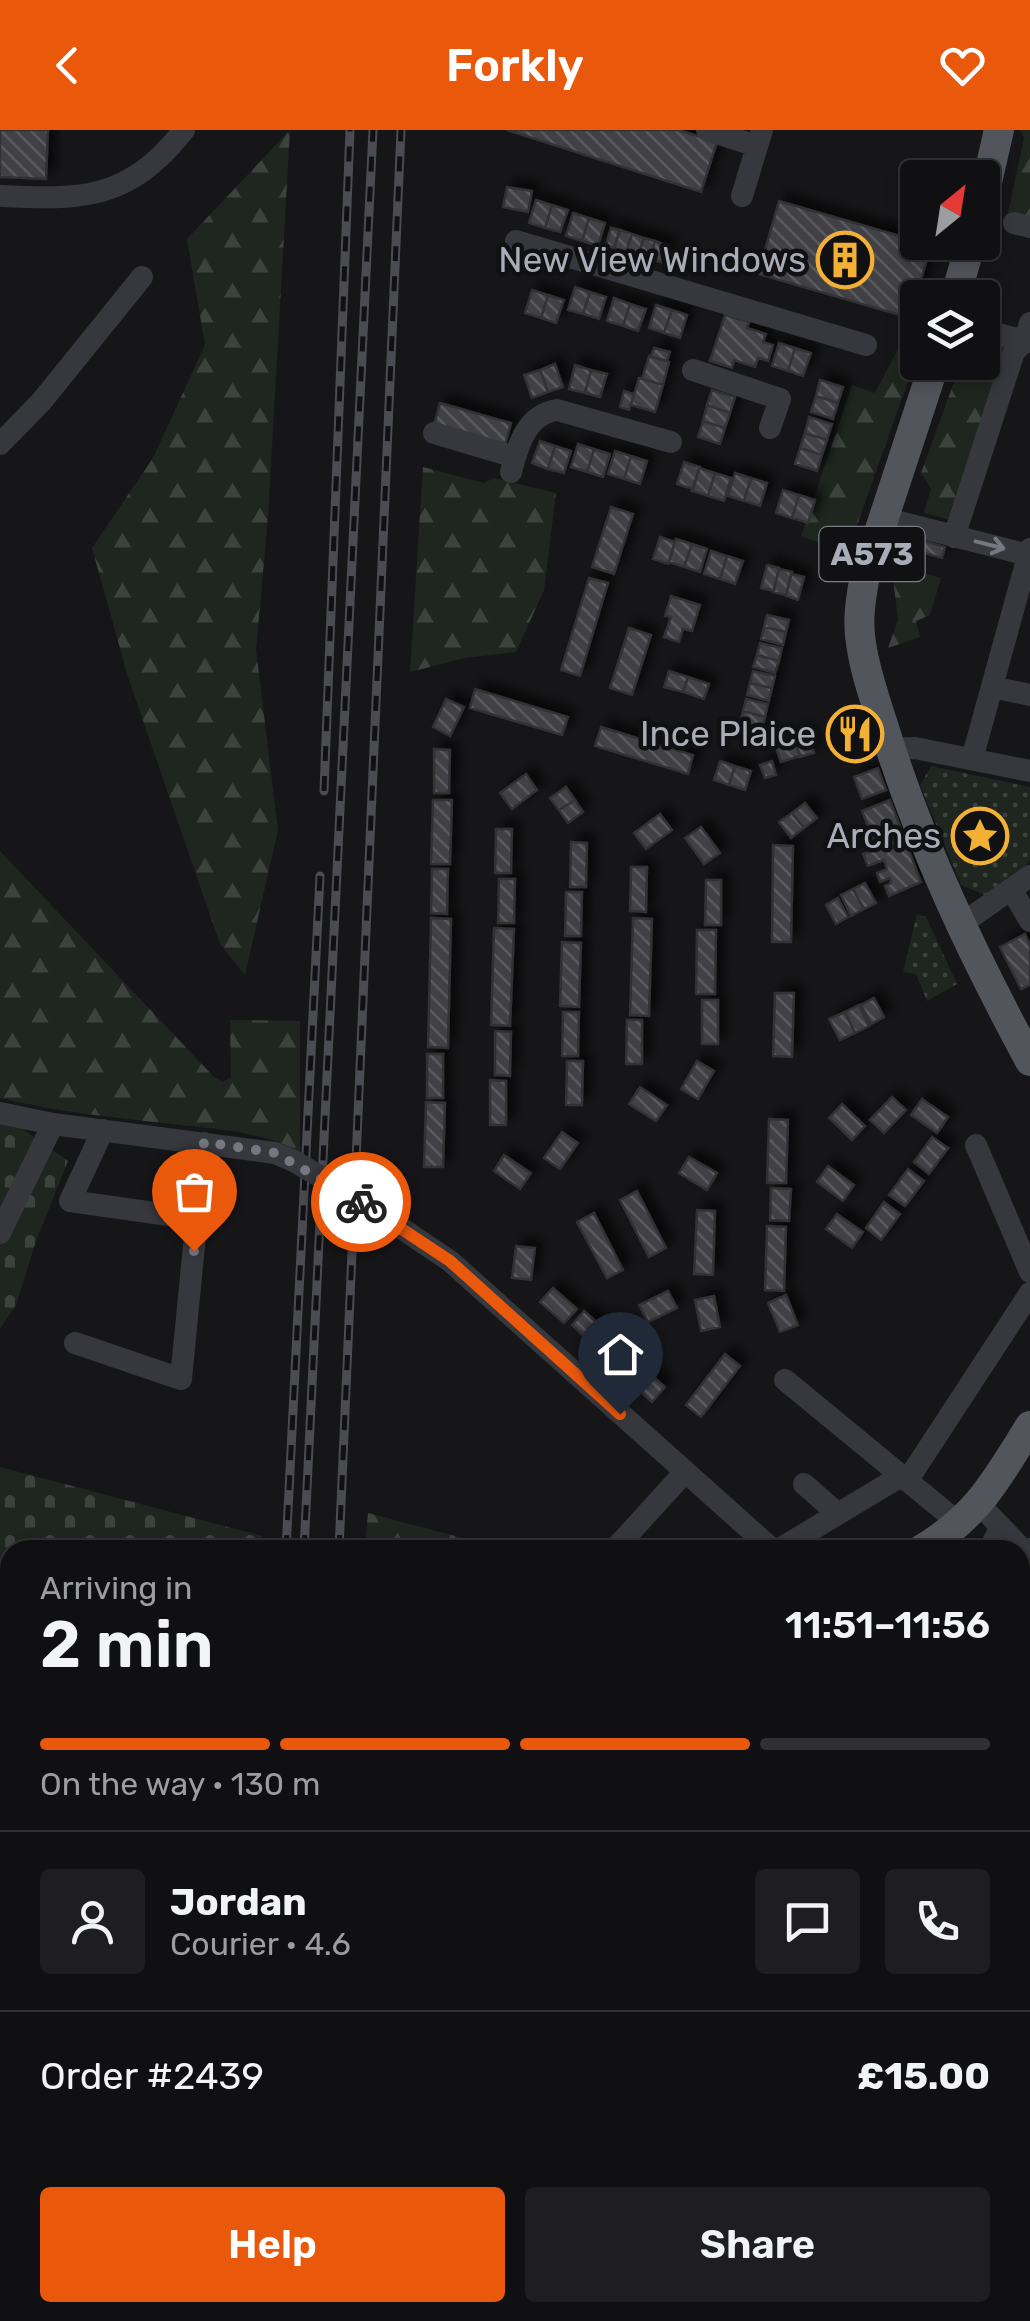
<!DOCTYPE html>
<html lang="en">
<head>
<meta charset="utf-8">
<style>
	:root { --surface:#101012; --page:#1e1e20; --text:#f1f3f6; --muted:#9c9d9f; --line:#303032; --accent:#ea580c }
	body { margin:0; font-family:Rubik,sans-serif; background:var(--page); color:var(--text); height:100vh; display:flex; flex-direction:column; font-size:38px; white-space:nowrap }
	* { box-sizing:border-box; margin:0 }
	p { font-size:32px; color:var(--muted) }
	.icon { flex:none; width:55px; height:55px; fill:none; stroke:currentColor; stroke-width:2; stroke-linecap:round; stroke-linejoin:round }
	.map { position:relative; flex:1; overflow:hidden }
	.panel { position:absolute; left:0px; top:1410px; width:1030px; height:782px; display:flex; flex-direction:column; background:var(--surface); border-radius:30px 30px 0 0; box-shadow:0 5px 15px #0003,0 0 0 2px var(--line) }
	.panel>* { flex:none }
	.needle { width:65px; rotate:30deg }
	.fabs { position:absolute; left:900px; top:30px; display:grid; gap:20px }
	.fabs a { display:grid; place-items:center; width:100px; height:100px; border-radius:10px; background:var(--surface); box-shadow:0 5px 15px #0003,0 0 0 2px var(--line); font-size:50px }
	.pin { position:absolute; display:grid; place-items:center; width:85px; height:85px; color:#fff; margin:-102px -42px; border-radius:50% 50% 50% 0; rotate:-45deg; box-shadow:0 0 10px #0007 }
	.pin .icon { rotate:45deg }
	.courier { position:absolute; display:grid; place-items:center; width:100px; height:100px; margin:-50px; border:8px solid #ea580c; border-radius:50%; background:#fff; color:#222; box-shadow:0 2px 12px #0007 }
	.head em { font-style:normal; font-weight:600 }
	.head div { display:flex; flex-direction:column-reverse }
	.head { display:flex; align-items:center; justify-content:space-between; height:170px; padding:0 40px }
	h1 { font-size:65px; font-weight:600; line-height:75px }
	.bar { display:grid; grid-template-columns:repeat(4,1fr); gap:15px 10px; align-content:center; height:120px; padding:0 40px }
	.bar i { height:12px; border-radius:8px; background:var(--line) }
	.bar .selected { background:var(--accent) }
	.bar p { grid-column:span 4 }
	.line { display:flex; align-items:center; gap:25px; padding:0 40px; border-top:2px solid var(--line) }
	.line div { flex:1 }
	.round { display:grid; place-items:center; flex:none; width:105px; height:105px; border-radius:10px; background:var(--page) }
	.primary-button { display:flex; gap:20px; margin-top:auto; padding:20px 40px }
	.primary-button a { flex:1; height:115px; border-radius:10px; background:var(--accent); color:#fff; font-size:40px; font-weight:600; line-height:115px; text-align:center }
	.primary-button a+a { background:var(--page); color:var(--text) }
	header { display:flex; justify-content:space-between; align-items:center; height:130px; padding:0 40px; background:var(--accent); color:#fff; font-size:45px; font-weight:600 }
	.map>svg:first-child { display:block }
	.forest { fill:url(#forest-firs) }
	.cemetery { fill:url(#cemetery-stones) }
	.park { fill:url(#park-dots) }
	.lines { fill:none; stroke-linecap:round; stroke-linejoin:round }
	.stream { stroke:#2c353c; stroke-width:5 }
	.building { fill:url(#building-back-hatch); stroke:#303034; stroke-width:2.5; filter:url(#shadow) }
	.minor { stroke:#37383d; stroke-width:22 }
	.major { stroke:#53555c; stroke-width:30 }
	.rail-casing { stroke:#4a4c52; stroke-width:9 }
	.rail { stroke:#111113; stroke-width:5; stroke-dasharray:15; stroke-linecap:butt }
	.minor-bridge { stroke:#37383d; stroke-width:22 }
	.oneway { stroke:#757881 }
	.done { stroke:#757880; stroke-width:10; stroke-dasharray:0 18 }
	.route { stroke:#ea580c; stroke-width:12 }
	.labels { text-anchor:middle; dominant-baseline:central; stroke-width:9; stroke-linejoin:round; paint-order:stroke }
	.shield { fill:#111113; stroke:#7b7e86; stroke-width:2.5 }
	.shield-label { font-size:32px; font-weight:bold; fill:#a8adb8 }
	.poi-label { font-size:35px; fill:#a8adb8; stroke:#111113; text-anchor:end }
</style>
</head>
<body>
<header><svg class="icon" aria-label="back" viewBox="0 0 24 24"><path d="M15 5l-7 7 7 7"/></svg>Forkly<svg class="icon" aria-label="heart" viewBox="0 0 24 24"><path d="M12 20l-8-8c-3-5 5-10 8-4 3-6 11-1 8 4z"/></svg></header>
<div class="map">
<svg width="1030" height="2191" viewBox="0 0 1030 2191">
	<defs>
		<pattern id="forest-firs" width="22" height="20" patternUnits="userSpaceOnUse" patternTransform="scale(2.5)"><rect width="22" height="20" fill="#1e261f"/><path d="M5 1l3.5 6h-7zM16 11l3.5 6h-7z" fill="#3c433d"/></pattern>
		<pattern id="cemetery-stones" width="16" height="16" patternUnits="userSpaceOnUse" patternTransform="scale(2.5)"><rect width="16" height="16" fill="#1e261f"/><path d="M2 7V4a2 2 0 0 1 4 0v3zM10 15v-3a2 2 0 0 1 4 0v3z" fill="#3c433d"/></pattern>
		<pattern id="park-dots" width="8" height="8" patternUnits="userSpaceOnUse" patternTransform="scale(2.5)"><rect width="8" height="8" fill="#1e261f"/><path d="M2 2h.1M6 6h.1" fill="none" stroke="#3c433d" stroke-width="1.8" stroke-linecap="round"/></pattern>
		<pattern id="building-back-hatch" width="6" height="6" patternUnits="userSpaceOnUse" patternTransform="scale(2.5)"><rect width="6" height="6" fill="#404145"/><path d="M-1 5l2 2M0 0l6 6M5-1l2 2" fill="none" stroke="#595a5e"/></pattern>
		<filter id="shadow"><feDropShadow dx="8" dy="-8" stdDeviation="5" flood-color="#0009"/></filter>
	</defs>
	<rect width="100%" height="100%" fill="#161618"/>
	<path class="forest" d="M290,0L268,387L256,520L278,700L245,845L220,814L128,547L92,418L153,328L205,215L187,109Z
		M1020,0H1030V89L1008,83L1024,8Z
		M983,212L1011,219L958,392L924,383L931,359L921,343L961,233L982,232Z
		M898,219L917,226L850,415L836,419L801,406L852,255L875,263Z
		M423,337L484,353L494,348L556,363L544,460L516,522L464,528L410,542Z
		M898,436L941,448L930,485L916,491L920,507L888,518L898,490L894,456Z
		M0,721L214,947L223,952L231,947L230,890L300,891V1022C262,1001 214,999 171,994C113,987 56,982 0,968Z
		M368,1383L508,1420H365Z
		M1020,1572L1030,1575V1773L1020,1780Z
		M317,2182H416L417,2191H317Z"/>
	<path class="cemetery" d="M0,983L68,1031L36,1111L16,1175L0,1199Z
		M0,1337L262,1406L261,1420H10V2182L229,2183L228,2191H0Z
		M364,2183V2182L435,2183L418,2191H363Z"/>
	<path class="park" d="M931,636L1030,657V730L1025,737L985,765L961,755L920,655Z
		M917,784L926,787L957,854L927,871L916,844L903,842Z"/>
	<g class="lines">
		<path class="stream" d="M0,1797L10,1800
			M1020,1857L1030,1873"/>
	</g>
	<path class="building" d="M0,0H48L46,49L0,47Z
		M507,0H678L717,12L701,62Z
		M507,57L532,61L528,82L503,77Z
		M536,70L552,75L545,98L529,93Z
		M779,71L931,115L910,188L758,144Z
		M552,75L568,80L560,102L545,98Z
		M573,83L589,88L582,111L566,106Z
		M589,88L605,93L598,116L582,111Z
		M611,98L620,100L614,118L606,115Z
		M620,100L632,104L626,122L614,118Z
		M632,104L644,108L638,125L626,122Z
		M644,108L655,111L650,129L638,125Z
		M655,111L669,116L664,133L650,129Z
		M575,157L590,162L583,184L568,180Z
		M532,160L548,165L541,188L525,183Z
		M590,162L606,167L599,189L583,184Z
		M548,165L564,170L556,193L541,188Z
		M614,168L630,174L623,196L607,191Z
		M630,174L646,179L638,201L623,196Z
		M656,175L672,180L664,203L649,198Z
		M672,180L687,185L680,208L664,203Z
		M725,185L749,192L747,198L766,204L763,212L773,215L768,231L758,228L755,237L734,230L732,238L710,231Z
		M779,213L795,218L788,241L772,236Z
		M654,218L670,222L667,231L651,226Z
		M795,218L811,223L803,246L788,241Z
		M649,226L669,232L663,255L642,249Z
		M555,234L563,257L548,262L540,240Z
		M575,235L591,240L585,263L569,259Z
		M540,240L548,262L532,268L524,245Z
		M591,240L607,244L600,267L585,263Z
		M639,248L663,255L655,282L631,275Z
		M820,250L843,257L838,273L816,266Z
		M712,260L735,267L730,283L707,275Z
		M624,261L634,264L629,280L620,277Z
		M816,266L838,273L833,289L811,282Z
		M440,273L511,293L505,315L434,295Z
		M707,275L730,283L725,298L703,291Z
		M809,287L832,294L827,310L805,303Z
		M703,291L725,298L720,314L698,307Z
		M805,303L827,310L822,325L800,318Z
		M540,311L555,316L548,339L532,333Z
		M578,314L594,319L587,342L571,337Z
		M555,316L571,321L564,343L548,339Z
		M800,318L822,325L817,341L795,334Z
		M594,319L610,324L603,347L587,342Z
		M615,321L631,326L624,349L608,344Z
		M631,326L647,331L640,354L624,349Z
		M684,332L700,337L693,359L677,354Z
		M699,338L715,343L708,366L692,361Z
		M715,343L731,348L724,371L708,366Z
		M735,343L751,348L744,371L728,366Z
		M751,348L767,353L760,376L744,371Z
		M783,360L799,365L792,388L776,383Z
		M799,365L815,370L808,393L792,388Z
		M611,377L633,384L614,444L592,437Z
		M896,403L945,417L942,428L917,421L912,437L888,430Z
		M660,407L675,412L668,434L653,429Z
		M676,409L692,414L684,437L669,432Z
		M692,414L707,419L700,442L684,437Z
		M711,421L727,426L720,449L704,444Z
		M727,426L743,431L735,454L720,449Z
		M767,435L779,438L774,461L761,458Z
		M779,439L792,442L786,465L773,462Z
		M791,444L804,447L798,470L786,466Z
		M589,448L608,453L580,546L561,540Z
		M671,466L700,475L692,501L683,499L679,512L664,507L671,487L665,486Z
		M767,485L789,490L786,502L764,497Z
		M764,497L786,502L783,515L761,509Z
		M629,498L651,505L632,565L610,558Z
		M760,513L782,518L779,531L757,525Z
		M757,525L779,531L775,543L753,537Z
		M669,541L688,547L683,562L664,557Z
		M753,541L775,546L772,558L750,553Z
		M688,547L709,554L704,569L683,562Z
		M750,553L772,558L769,571L747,565Z
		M475,559L568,587L562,605L470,578Z
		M446,569L464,577L450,606L433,597Z
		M746,569L768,574L765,587L743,581Z
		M743,581L765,587L762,599L740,593Z
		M857,589L866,614L854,618L845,593Z
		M601,597L693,625L688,644L595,616Z
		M806,601L814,623L800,627L793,605Z
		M795,611L800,626L781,632L776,618Z
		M434,619L450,620L449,663H434Z
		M720,631L735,636L729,655L714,650Z
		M772,631L776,645L765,648L760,635Z
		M735,636L751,641L745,660L729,655Z
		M878,638L886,660L862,669L854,647Z
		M526,644L537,660L512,679L500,663Z
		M566,657L575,670L559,680L550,668Z
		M433,670H452L450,734H431Z
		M575,670L583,682L568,693L559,680Z
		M890,670L921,752L889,766L885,756L891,753L890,748L880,752L877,743L887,739L884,730L868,736L863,724L877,719L862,681Z
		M805,673L817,688L804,698L792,683Z
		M792,683L804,698L791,708L779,692Z
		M660,684L672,700L646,719L634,703Z
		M701,697L720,723L704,734L685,708Z
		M496,699H512L511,743H495Z
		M571,712L587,713L586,757H570Z
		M773,715L793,716L791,812H772Z
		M631,737H647L646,782L630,781Z
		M432,739H448L447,784L431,783Z
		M499,749H515L514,793H498Z
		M706,750H721V795H705Z
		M865,753L876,773L864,779L853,759Z
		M853,759L864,779L851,786L841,765Z
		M566,762H582L581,806H565Z
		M838,768L848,787L836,794L826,775Z
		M431,788L451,789L448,918L428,917Z
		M633,788L652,789L649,886L630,885Z
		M494,798L514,799L510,896L491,895Z
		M697,800H716L715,864H696Z
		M1025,804L1030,815V855L1021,859L1000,817Z
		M562,812L581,813L579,877L560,876Z
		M775,863H794L792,927L773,926Z
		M874,868L884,887L871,894L861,875Z
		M702,870H718V914H702Z
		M859,875L869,896L855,903L845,882Z
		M563,882H579L578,926H562Z
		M845,882L855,903L840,910L829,889Z
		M627,890H642V934H626Z
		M495,901L511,902L510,946L495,945Z
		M427,924H443V968H427Z
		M567,931H583L582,975H566Z
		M697,931L714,941L698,969L681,959Z
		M490,950L506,951V995H490Z
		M640,957L667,975L656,991L629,974Z
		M892,967L906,980L884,1003L870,990Z
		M922,969L948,987L937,1003L911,985Z
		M426,972L445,973L443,1037H424Z
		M842,974L865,996L852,1010L829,988Z
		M769,989L788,990L786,1053H767Z
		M562,1002L578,1013L560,1039L544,1028Z
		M932,1007L948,1018L929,1044L914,1032Z
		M504,1025L531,1043L520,1059L494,1041Z
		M689,1027L717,1043L707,1060L679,1043Z
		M828,1036L854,1055L843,1071L817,1052Z
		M908,1039L924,1051L905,1076L889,1065Z
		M771,1058L791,1059L789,1091L770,1090Z
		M637,1061L666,1118L649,1127L620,1070Z
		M884,1072L900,1084L881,1110L866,1098Z
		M697,1080L715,1081L713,1145L694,1144Z
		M594,1083L623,1140L607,1148L577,1092Z
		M837,1084L863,1102L852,1118L826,1099Z
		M767,1096L786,1097L784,1161L765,1160Z
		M516,1116L535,1118L531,1150L512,1148Z
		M553,1158L577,1179L564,1193L540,1172Z
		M668,1161L677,1178L648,1192L639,1175Z
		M786,1165L798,1195L780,1202L768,1173Z
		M714,1166L720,1197L701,1201L695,1170Z
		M584,1181L608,1202L595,1217L572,1195Z
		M614,1208L638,1229L625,1243L601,1222Z
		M725,1224L740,1236L701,1287L686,1275Z
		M641,1236L665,1257L652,1272L628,1251Z
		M1020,1497L1029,1500L1020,1528Z
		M1020,1545L1030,1548V1566L1020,1563Z"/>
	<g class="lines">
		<path class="minor" d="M707,0L757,16
			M0,66C83,70 129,70 184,0
			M742,66L762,0
			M1014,93L1030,97
			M516,111L866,215
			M982,200L1030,212
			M693,240L780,269L770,298
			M434,303L515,327
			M0,314L41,272L142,147
			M511,342C518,315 526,285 557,280L671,312
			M884,388L1028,425
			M954,407L1014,222L1025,211L1030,193
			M992,557L1030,565
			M891,619L915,618L1030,641
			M972,629L1030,419
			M1011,759L1030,791
			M960,795L1030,746
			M0,983L53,994L275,1023L294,1031
			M103,1000L70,1071L197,1089
			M976,1015L1030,1142
			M361,1071L450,1131L773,1420
			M0,1103L53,994
			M75,1213L181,1249L204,1013
			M785,1250L960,1394
			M907,1351L1030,1163
			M804,1354L838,1384
			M980,1375L1023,1420L1030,1419
			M614,1420L685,1342
			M778,1420L901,1346
			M989,1420L1001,1397
			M0,1993L10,1996
			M94,2191L96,2182
			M451,2191L469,2182"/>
		<path class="major" d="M982,74L999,0
			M955,168L971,112
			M935,232L865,445C861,468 857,489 861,513C865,543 876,572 885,601C921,717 973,825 1030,931
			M921,1420C978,1386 996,1350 1030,1296
			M749,2191L751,2182"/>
		<g class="rail-casing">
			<path id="rail" d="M324,661L350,0
				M286,1420L320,746
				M304,1420L373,0
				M339,1420L401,0
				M258,2191L259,2182
				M275,2191V2182
				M299,2191V2182"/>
		</g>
		<use href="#rail" class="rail"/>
		<path class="minor-bridge" d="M294,1031L361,1071"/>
	</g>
	<defs><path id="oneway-shaft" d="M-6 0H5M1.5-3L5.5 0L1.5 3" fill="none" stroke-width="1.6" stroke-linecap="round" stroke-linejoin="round" transform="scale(2.5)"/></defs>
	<use class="oneway" href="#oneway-shaft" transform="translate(990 415) rotate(14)"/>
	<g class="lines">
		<path class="done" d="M194,1121L204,1012L275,1023L361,1072"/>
		<path class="route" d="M361,1072L450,1131L620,1284"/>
	</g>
	<defs>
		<g id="building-ring" transform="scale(2.875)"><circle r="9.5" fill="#111113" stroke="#f2b134" stroke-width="1.5"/><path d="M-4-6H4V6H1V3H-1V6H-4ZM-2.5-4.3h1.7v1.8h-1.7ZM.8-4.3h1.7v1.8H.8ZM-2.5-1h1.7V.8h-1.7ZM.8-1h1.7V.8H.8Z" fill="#f2b134"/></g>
		<g id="restaurant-ring" transform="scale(2.875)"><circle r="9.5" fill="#111113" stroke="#f2b134" stroke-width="1.5"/><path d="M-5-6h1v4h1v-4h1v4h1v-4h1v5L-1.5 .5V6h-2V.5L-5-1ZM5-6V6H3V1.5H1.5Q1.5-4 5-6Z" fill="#f2b134"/></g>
		<g id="sight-ring" transform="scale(2.875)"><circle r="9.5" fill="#111113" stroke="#f2b134" stroke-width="1.5"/><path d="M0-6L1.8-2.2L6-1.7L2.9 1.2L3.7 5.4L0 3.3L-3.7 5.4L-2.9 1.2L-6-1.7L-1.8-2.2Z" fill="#f2b134"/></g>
	</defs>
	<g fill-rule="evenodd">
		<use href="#building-ring" x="845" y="130"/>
		<use href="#restaurant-ring" x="855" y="604"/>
		<use href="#sight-ring" x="980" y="706"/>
	</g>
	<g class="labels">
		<rect class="shield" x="819.5" y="397" width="105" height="54" rx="8"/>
		<g class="shield-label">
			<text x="872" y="424">A573</text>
		</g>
		<g class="poi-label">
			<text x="806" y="130">New View Windows</text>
			<text x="816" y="604">Ince Plaice</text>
			<text x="941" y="706">Arches</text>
		</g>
	</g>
</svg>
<div class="fabs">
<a><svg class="needle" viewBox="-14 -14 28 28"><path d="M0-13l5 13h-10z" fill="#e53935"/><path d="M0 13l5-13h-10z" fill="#9c9d9f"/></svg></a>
<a><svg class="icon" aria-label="layers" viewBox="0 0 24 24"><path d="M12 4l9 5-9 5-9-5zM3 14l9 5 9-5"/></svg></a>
</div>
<div class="pin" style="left:194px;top:1121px;background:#ea580c"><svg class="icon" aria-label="bag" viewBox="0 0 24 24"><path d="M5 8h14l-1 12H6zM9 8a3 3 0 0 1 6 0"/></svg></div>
<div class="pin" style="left:620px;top:1284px;background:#1f2937"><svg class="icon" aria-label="home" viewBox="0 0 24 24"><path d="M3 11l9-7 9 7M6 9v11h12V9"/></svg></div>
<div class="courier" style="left:361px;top:1072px"><svg class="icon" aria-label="bike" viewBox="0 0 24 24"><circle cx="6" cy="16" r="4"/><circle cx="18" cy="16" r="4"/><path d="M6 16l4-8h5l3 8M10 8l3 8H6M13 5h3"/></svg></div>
<section class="panel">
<div class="head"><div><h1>2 min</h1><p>Arriving in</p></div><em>11:51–11:56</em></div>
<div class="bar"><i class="selected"></i><i class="selected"></i><i class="selected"></i><i></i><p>On the way · 130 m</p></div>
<div class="line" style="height:180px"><a class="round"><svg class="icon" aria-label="person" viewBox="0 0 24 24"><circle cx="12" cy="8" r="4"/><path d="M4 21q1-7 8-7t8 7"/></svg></a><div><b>Jordan</b><p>Courier · 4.6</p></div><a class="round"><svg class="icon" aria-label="chat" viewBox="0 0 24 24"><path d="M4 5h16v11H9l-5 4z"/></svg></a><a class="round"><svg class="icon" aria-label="phone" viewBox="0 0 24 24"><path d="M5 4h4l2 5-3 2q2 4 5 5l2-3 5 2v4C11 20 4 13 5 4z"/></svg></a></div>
<div class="line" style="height:130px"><div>Order #2439</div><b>£15.00</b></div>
<div class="primary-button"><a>Help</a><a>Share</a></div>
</section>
</div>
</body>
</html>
